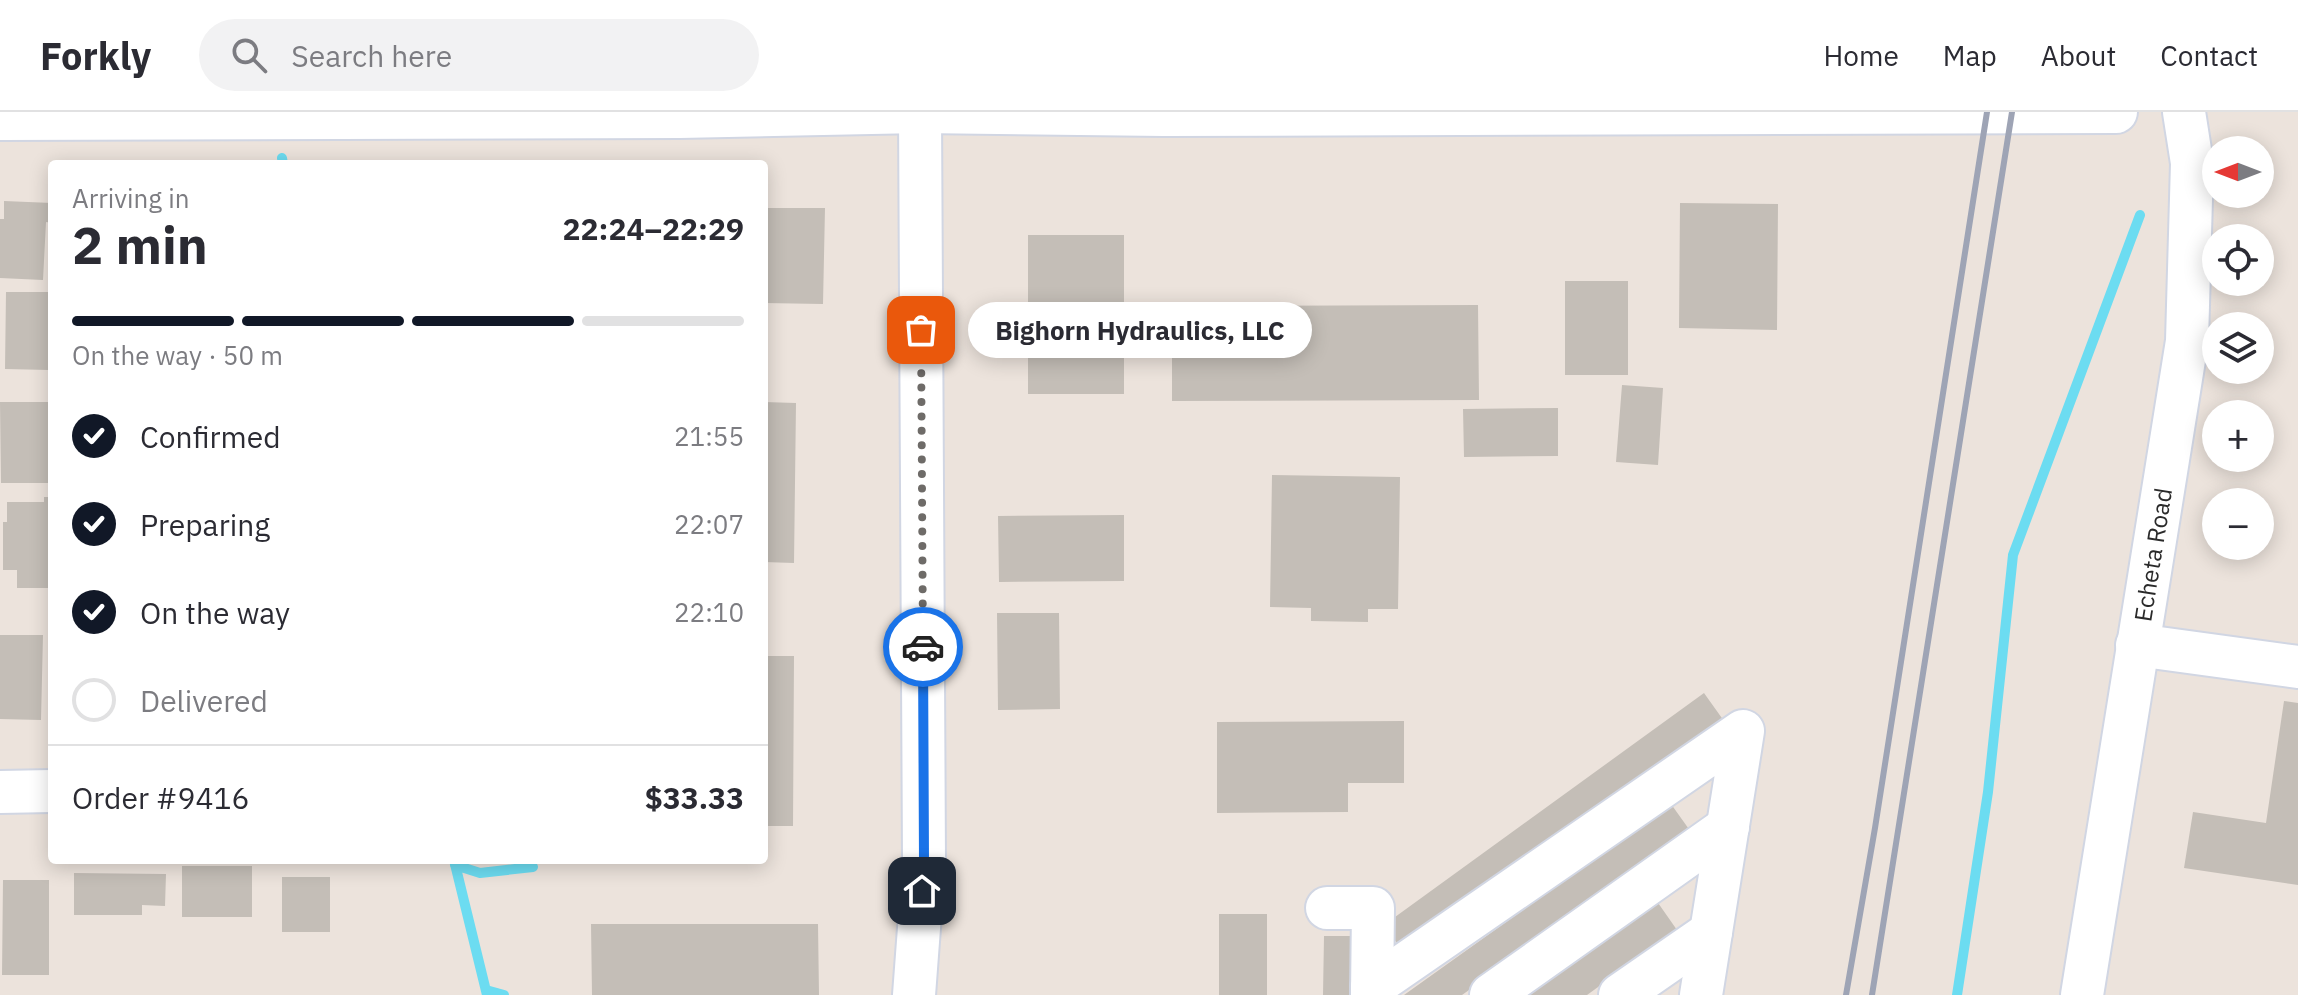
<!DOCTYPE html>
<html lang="en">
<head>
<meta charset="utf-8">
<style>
	:root { --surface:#fff; --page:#f2f2f3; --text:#2b2b33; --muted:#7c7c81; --line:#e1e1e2; --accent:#111827 }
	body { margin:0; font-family:"IBM Plex Sans",sans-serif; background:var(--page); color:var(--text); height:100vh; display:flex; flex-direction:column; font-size:30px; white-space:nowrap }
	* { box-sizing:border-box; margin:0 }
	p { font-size:26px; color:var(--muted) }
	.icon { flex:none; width:44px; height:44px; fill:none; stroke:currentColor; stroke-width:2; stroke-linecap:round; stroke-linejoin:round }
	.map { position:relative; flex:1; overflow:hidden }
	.drawer { position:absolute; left:48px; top:48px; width:720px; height:704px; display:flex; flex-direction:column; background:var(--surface); border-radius:8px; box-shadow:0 4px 20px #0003 }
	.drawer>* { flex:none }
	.needle { width:52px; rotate:270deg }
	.tools { position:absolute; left:2202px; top:24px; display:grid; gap:16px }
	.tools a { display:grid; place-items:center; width:72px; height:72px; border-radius:50%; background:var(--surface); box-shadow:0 4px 20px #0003; font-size:40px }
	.pin { position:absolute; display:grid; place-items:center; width:68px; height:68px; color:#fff; margin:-34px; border-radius:16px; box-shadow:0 4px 12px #0006 }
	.courier { position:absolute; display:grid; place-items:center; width:80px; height:80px; margin:-40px; border:6px solid #1a73e8; border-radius:50%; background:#fff; color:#222; box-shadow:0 2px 10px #0007 }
	.bubble { position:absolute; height:56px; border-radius:28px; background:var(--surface); box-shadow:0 4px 20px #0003; font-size:26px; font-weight:700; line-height:56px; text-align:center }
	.head em { font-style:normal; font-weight:700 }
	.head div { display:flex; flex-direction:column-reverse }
	.head { display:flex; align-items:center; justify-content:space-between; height:136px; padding:0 24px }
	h1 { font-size:52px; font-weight:700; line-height:60px }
	.bar { display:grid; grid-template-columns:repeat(4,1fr); gap:12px 8px; align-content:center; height:96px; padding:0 24px }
	.bar i { height:10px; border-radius:6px; background:var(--line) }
	.bar .current { background:var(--accent) }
	.bar p { grid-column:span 4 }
	.line { display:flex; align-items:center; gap:20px; padding:0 24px; border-top:2px solid var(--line) }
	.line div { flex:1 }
	ol { padding:0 24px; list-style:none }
	li { display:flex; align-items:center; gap:24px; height:88px }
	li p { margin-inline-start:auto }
	li .icon { padding:8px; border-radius:50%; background:var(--accent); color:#fff; stroke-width:4 }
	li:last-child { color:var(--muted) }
	li i { width:44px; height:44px; border:4px solid var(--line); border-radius:50% }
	header { display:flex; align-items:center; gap:48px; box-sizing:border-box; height:112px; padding:0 40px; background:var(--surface); border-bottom:2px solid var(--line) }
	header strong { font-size:38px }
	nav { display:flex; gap:44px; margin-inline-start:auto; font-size:28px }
	.search { width:560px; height:72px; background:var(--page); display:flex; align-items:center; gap:20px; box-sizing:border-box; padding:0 28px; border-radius:44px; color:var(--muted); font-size:30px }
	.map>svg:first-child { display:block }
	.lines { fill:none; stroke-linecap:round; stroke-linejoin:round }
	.stream { stroke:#6cdcf1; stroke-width:10 }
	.building { fill:#c4beb7 }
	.minor-casing { stroke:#d1d6e3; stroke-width:46 }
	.minor { stroke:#fff; stroke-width:42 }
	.rail { stroke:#9ea4b5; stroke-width:6 }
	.done { stroke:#6e6b68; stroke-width:8; stroke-dasharray:0 14.4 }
	.route { stroke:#1a73e8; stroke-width:10 }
	.labels { text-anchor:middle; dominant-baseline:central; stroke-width:6; stroke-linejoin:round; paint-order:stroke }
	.street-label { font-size:24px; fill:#2a2a2a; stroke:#fff }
</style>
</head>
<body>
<header>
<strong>Forkly</strong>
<div class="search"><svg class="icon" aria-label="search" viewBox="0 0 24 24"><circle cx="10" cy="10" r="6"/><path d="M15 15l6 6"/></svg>Search here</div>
<nav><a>Home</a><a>Map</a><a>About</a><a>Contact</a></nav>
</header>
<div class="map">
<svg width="2298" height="883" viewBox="0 0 2298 883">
	<rect width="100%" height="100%" fill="#ece3dc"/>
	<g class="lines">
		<path class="stream" d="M282,46L283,52
			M454,748L487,883
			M455,753L480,761L533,755
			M486,878L504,883
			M1957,883L1988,680L2013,443L2140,103"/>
	</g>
	<path class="building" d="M4,89L52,91V111L46,110L43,168L0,166V107H4Z
		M1680,91L1778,92L1777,218L1679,216Z
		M764,96H825L823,192L764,191Z
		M1028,123H1124V282H1028Z
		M1565,169H1628V263H1565Z
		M6,180H50L49,258L5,257Z
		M1478,193L1479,288L1172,289V194Z
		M1622,273L1663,276L1658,353L1616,350Z
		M0,290H50L52,348H50V371H1Z
		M764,290L796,291L794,451L764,450Z
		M1558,296V344L1464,345L1463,297Z
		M1272,363L1400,365L1398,497H1368V510L1311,509V496L1270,495Z
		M44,385H52L51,476H17V458H3V410H7V390H44Z
		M1124,403V469L999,470L998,404Z
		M997,501H1059L1060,597L998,598Z
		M0,523H43L41,608L0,607Z
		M764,544H794L793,714H764Z
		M1704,581L1724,609L1404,841L1384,813Z
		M2284,589L2298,591V773L2184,756L2193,700L2266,711Z
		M1404,609V671H1348V700L1217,701V610Z
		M1671,692L1691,720L1462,883H1404Z
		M182,754H252V805H182Z
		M74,761L166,762L165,794L142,793V803H74Z
		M282,765H330V820H282Z
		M3,768H49V863H2Z
		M1656,788L1677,818L1587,883H1525Z
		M1219,802H1267V883H1219Z
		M591,812H818L819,883H592Z
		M1324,824H1360L1359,883H1323Z"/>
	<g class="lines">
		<g class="minor-casing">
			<g id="minor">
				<path d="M0,7L680,5L920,0L1164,3L2116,0"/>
				<path d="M2137,533L2298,555"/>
				<path d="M0,680L52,679"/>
				<path d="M1327,796H1373L1372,883"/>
				<path d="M1372,875L1743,619L1701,883"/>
				<path d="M914,883L924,749L920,0"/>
				<path d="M1491,883L1728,715"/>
				<path d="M1620,883L1711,820"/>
				<path id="s1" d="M2082,883L2187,229L2192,51L2184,0"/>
			</g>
		</g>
		<use href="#minor" class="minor"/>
		<path class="rail" d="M1846,883L1875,716L1987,0
			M1872,883L2012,0"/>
	</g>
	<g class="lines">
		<path class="done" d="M921,218L923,535"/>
		<path class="route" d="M922,779L924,749L923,535"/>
	</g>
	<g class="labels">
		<g class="street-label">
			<text stroke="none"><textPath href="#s1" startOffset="446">Echeta Road</textPath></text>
		</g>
	</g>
</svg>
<div class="tools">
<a><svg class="needle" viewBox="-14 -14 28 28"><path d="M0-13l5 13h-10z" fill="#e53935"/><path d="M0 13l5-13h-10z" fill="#7c7c81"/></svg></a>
<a><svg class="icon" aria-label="locate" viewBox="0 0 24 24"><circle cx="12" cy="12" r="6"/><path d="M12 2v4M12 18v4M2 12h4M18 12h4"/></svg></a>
<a><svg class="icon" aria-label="layers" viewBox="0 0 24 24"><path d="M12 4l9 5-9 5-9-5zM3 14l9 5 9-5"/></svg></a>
<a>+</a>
<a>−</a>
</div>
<div class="pin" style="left:921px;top:218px;background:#ea580c"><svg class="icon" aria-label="bag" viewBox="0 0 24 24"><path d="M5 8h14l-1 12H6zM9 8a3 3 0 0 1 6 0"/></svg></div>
<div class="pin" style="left:922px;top:779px;background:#1f2937"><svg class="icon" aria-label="home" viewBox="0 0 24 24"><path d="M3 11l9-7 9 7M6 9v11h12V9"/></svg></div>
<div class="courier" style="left:923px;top:535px"><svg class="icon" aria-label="car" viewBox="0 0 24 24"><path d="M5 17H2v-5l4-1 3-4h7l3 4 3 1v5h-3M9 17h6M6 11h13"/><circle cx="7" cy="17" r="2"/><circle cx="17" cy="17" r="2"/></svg></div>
<div class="bubble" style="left:968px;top:190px;width:344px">Bighorn Hydraulics, LLC</div>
<section class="drawer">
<div class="head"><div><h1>2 min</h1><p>Arriving in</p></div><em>22:24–22:29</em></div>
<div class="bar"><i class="current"></i><i class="current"></i><i class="current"></i><i></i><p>On the way · 50 m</p></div>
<ol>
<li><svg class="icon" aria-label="check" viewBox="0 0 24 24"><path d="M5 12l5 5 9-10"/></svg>Confirmed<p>21:55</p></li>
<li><svg class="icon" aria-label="check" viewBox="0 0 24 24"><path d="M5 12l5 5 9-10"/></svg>Preparing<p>22:07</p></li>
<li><svg class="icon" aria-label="check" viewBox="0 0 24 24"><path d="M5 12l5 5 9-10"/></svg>On the way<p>22:10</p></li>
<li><i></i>Delivered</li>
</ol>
<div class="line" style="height:104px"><div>Order #9416</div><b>$33.33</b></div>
</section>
</div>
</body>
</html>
